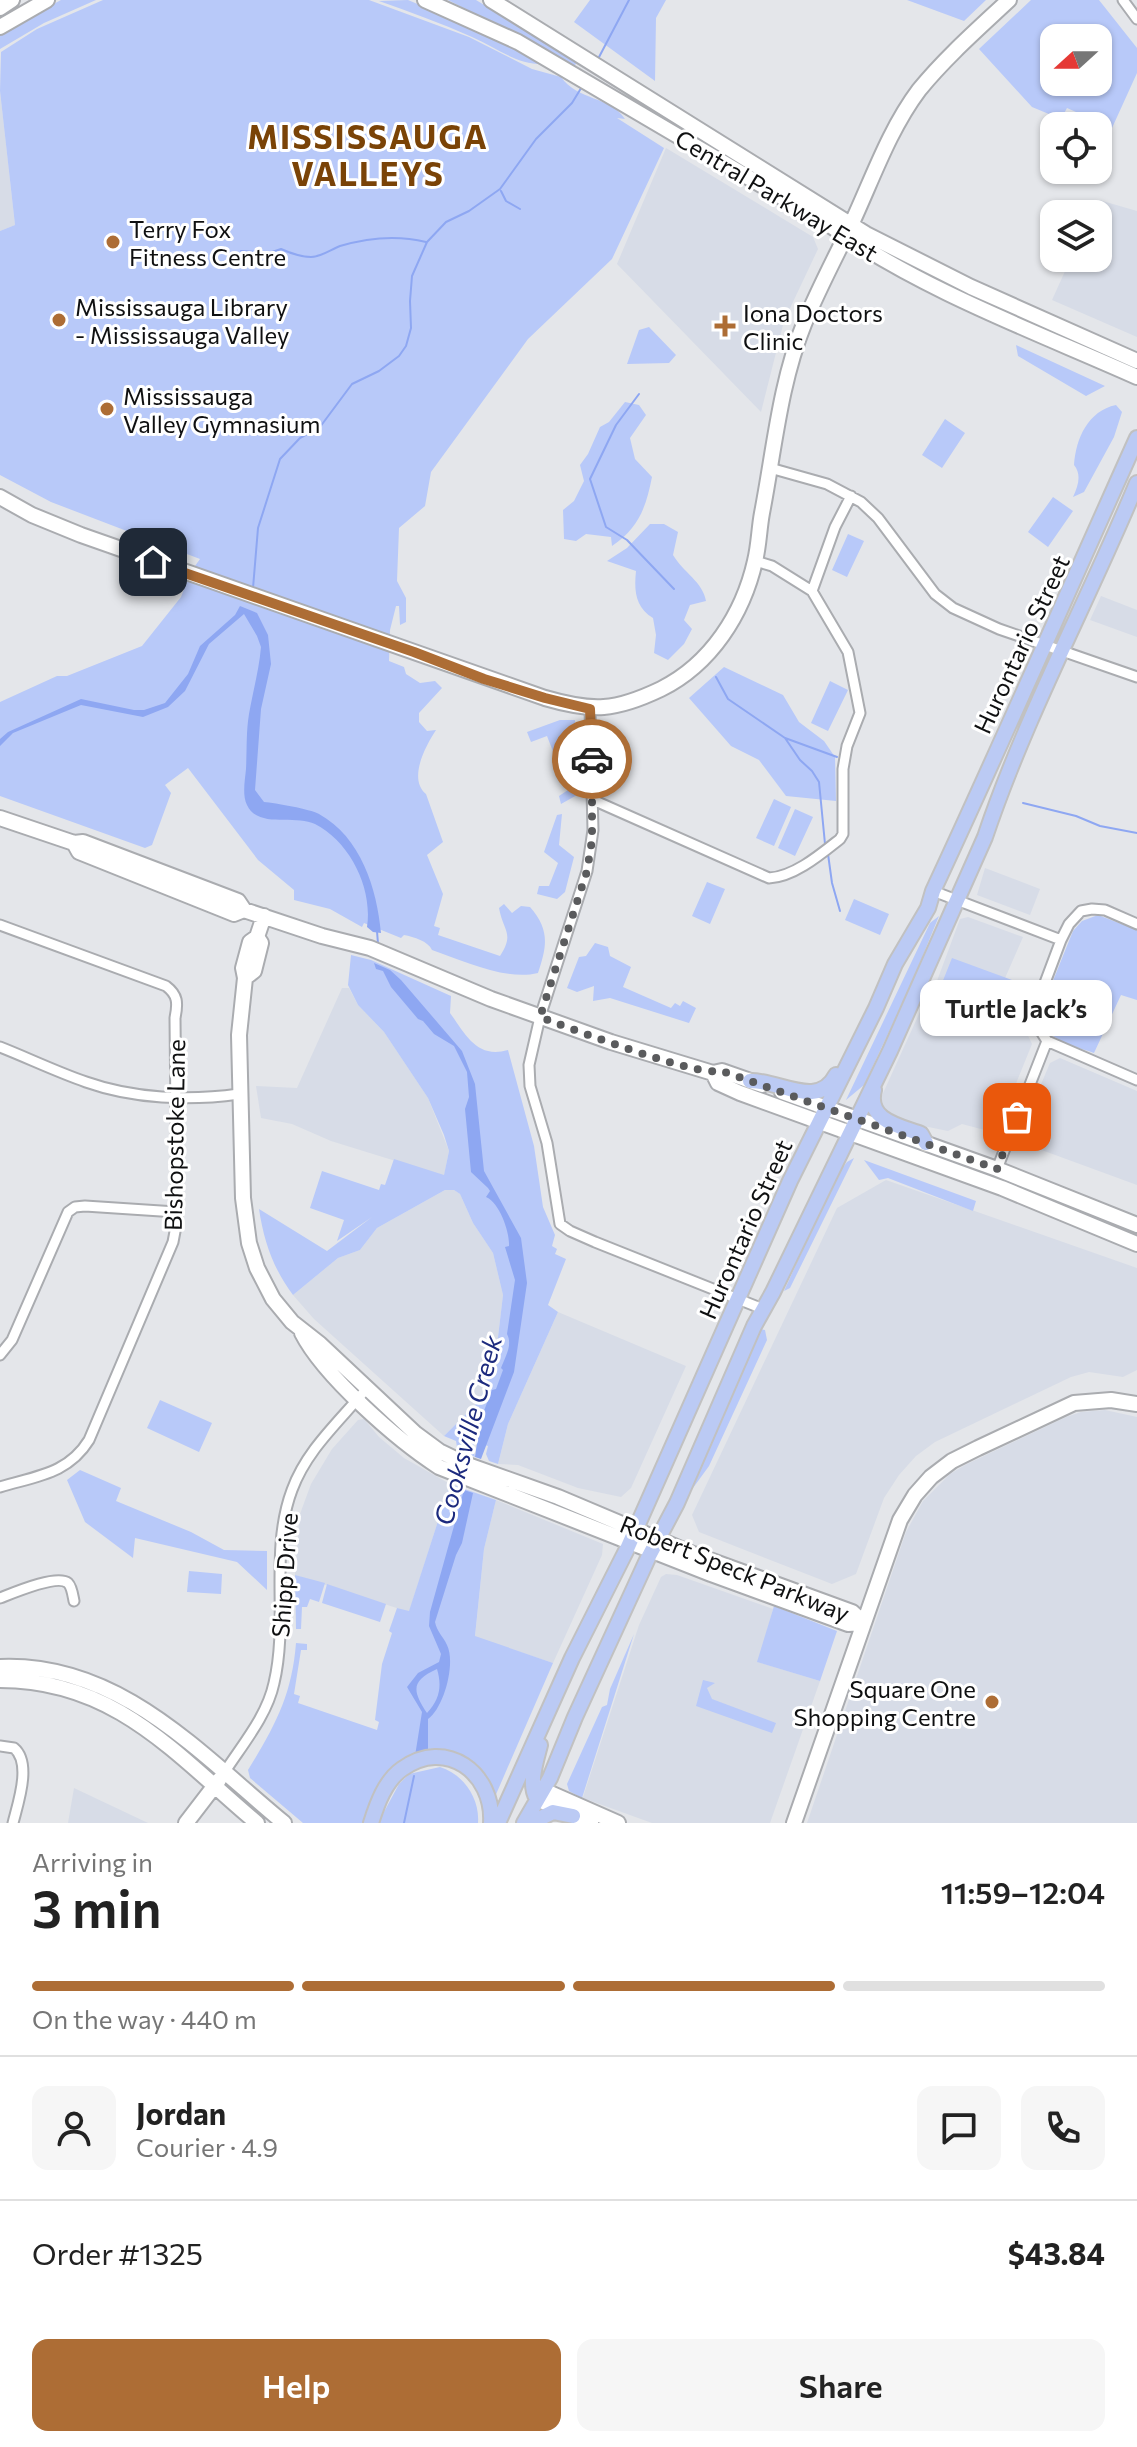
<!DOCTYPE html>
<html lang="en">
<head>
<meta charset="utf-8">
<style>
	:root { --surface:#fff; --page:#f6f6f6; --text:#222; --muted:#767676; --line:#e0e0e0; --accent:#ad6d35 }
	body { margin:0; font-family:Commissioner,sans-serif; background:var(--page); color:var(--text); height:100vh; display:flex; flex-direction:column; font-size:30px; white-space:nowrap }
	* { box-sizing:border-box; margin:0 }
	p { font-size:26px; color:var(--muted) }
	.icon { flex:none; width:44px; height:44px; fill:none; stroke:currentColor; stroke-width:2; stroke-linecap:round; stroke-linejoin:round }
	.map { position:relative; height:1823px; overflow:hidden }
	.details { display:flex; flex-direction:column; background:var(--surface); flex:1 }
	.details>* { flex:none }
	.needle { width:52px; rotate:249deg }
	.buttons { position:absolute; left:1040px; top:24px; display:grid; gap:16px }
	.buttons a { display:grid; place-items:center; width:72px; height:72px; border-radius:16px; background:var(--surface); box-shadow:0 2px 6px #0004; font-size:40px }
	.pin { position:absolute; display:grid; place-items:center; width:68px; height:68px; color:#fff; margin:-34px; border-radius:16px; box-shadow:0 4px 12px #0006 }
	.courier { position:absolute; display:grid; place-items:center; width:80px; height:80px; margin:-40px; border:6px solid #ad6d35; border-radius:50%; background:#fff; color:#222; box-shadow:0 2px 10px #0007 }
	.bubble { position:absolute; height:56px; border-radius:16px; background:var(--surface); box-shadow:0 2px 6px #0004; font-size:26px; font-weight:600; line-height:56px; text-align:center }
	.overview em { font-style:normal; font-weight:600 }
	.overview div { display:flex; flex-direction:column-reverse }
	.overview { display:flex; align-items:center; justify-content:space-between; height:136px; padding:0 32px }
	h1 { font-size:52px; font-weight:600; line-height:60px }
	.bar { display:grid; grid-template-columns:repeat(4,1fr); gap:12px 8px; align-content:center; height:96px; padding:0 32px }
	.bar i { height:10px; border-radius:6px; background:var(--line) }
	.bar .selected { background:var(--accent) }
	.bar p { grid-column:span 4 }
	.line { display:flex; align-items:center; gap:20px; padding:0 32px; border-top:2px solid var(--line) }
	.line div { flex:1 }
	.round { display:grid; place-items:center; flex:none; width:84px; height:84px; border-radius:16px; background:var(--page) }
	.button { display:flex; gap:16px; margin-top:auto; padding:16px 32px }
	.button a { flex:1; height:92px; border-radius:16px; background:var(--accent); color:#fff; font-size:32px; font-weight:600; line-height:92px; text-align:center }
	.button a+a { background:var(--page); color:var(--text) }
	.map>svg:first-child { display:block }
	.built { fill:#d7dce7 }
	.green { fill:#b8c9f9; fill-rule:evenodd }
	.water { fill:#8ea7f2; fill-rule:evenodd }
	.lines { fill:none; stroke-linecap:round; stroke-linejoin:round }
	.stream { stroke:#8ea7f2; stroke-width:2 }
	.street-casing { stroke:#aaacb0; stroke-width:13 }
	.secondary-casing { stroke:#aaacb0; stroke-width:18 }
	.primary-casing { stroke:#c1c1c1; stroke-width:18 }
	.street { stroke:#fff; stroke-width:9 }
	.secondary { stroke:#fff; stroke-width:14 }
	.primary { stroke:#bbcaf4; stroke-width:14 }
	.done { stroke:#5a5b5d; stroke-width:8; stroke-dasharray:0 14.4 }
	.route { stroke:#ad6d35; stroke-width:10 }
	.poi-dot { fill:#ad6d35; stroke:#fff; stroke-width:3 }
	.labels { text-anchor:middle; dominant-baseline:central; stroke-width:6; stroke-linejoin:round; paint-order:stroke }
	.street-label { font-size:24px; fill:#0f1011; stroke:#fff }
	.poi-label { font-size:24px; fill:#0f1011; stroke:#fff; text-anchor:start }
	.water-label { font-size:26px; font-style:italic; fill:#1c2a7e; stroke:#fff }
	.district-label { font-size:32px; font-weight:bold; letter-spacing:2px; fill:#7a4307; stroke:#fff }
</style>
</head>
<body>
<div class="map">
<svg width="1137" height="1823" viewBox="0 0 1137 1823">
	<rect width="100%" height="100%" fill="#e4e6ea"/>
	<path class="built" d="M0,91L15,225L0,231Z
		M666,148L813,237L818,249L784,321L761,412L617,264Z
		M1099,200L1137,211V337L1052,300L1071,258H1098V214H1092Z
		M1101,596L1137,610V637L1090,620Z
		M985,868L1040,889L1030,915L977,895Z
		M968,917L1023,937L991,1010L1021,1021L1032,1044L996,1133L962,1124L948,1131L899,1121L884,1112L879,1102L929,992L934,989L960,919Z
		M342,988H349L358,1005L384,1032L428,1098L449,1151L444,1176L331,1141L292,1124L261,1118L256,1086L297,1088Z
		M1060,1058L1137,1091V1185L1017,1141L1050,1063Z
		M886,1180L1137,1268V1370L1123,1377L1089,1372L1071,1377L935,1442L916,1456L899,1475L884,1498L856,1574L832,1584L699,1532L692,1515L837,1208Z
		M445,1190H454L460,1194L473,1223L493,1253L503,1295L496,1354L480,1400L444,1436L314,1319L293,1295L338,1258L360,1250L377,1228Z
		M558,1312L686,1366L631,1488L621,1497L578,1488L518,1465L498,1464L508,1424Z
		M1105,1410L1137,1417V1823H807L906,1532L923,1501L950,1474L965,1465L1066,1417L1081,1412Z
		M364,1419L379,1437L404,1458L450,1484L409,1612L295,1575L300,1514L311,1484L332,1449L358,1420Z
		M496,1500L603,1544L602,1555L553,1663L475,1637L484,1549Z
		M666,1574L677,1575L773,1609L758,1662L820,1681L770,1823H652L580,1797H583L639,1625L661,1577Z
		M74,1788L148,1823H68Z"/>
	<path class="green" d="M61,0H96L44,23L0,49V33Z
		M103,0H369L469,37L532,69L561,77C578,101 610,96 625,119L617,118L664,148L612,259L528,339L431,472L425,506L399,528L397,581L406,598V622L400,625L399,606H396L390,630L389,661L404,667L406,674L420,683L435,681L442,688L419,713V722L427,731L436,730C425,747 408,779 426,794L443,842L427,855L443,894L434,926L440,928L438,935L500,956C515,933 503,931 499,908L504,904L512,913L521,906L530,907C550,930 547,946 538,973C506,981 464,961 432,950C428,941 414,937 404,935L401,938L364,923L362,927L330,909L294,900V890L258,860L188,768L165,785L171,793L152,845L145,848L0,796V702L57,676H67L142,646L181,597L190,573L200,559L51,502L0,475V231L15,225L0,91L1,52L37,29Z
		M408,0L505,41L547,64C517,66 498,48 472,37C441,23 410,12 379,1Z
		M448,0H476L577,62L573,68L519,36Z
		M590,0H666L656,18L655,81L574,22Z
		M907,0H986L964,21Z
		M1031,0H1099L1137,48V73L1112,128L1067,108L1061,119L1032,107L979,49ZM1054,38H1098V82H1054Z
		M649,327L676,355L669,363L627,364L639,330Z
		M1016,345L1105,386L1086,396L1018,356Z
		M625,402L639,405L646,415L630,438L635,459L652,477C646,507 639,528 612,546L611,537L586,534L576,541L564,539L563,510L574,501L584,481L580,465L588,454L600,427L609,422Z
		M1116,405L1122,412L1114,437L1084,492L1073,497C1078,486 1082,475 1074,465C1076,438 1088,411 1116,405Z
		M945,419L965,433L942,468L922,455Z
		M1053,497L1073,511L1048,547L1028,532Z
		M650,524H664L678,532L673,555C683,572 703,582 706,601L690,605L684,620L692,629L684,644L668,660L654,653L656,635L653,618C635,607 634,590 636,571L607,561L627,548Z
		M848,534L864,541L847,577L832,570Z
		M724,667L783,695L799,722L824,741L835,757L836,801L786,796L759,760L731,746L689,698Z
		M830,681L848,690L828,731L811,723Z
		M560,720H575L577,795L561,804L559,796L568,790L547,736L531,742L527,732Z
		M774,799L791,807L774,846L756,838Z
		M795,809L813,817L795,856L778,848Z
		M562,814L559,845L574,857L565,892L557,899L537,894L539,886H549L558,863L544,852L557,815Z
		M707,882L725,889L710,924L692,916Z
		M854,899L889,914L880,935L845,920Z
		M1098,915L1137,930V1000L1121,995L1094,1053C1072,1045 1044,1041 1040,1013L1073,931L1082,921Z
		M939,916L910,987L864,1085L846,1100L930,923Z
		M595,943L608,947L610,956L631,967L623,987L671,1008L675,1003L680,1006L683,1001L696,1008L689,1023L610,998L593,1001L594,986L577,992L567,988L579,957L586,956Z
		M351,955L371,960L451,996L450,1013C466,1035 477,1059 508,1050L534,1146L543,1207L555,1235L552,1246L557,1249L555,1254L566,1259L548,1305L558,1312L508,1424L498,1464L489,1461L486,1454L488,1446L475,1442L473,1447L475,1457L457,1447L456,1441L444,1436L480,1400L496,1354L503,1295L493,1253L473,1223L460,1194L454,1190H445L377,1228L360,1250L338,1258L293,1295C273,1268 264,1242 259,1209L327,1251L372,1217L337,1241L344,1220L310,1208L322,1171L379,1190L381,1184L385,1185L394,1159L444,1175L449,1151L444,1135L428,1098L384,1032L358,1005L348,985Z
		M952,958L1012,980L1000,1010L940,988Z
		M854,1158L790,1288L784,1291L837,1175L847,1162Z
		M864,1160L976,1201L973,1211L888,1178L879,1180Z
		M760,1329L765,1330L767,1340L709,1466L693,1488L700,1461Z
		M160,1400L212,1423L199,1452L147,1428Z
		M80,1470L121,1488L116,1501L191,1532L224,1550L267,1551V1590L237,1562L135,1538L133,1558L85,1522L67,1480Z
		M450,1484L496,1500L484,1549L475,1636L553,1663L494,1799L467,1763L411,1757L365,1823H303L250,1778L248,1770C275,1726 292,1695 296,1643L307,1644V1650H301L294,1694L300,1696L298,1703L377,1730L379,1722L375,1720L382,1664L392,1633L389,1631L397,1608L409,1611Z
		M189,1571L222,1574L221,1594L187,1592Z
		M295,1575L325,1583L319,1602L310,1599L307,1607H302L301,1629H296Z
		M327,1584L386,1604L380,1622L322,1603Z
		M774,1606L837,1631L820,1681L757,1662Z
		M634,1634L582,1798L569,1791L567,1784L602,1707L607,1705L610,1689Z
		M703,1680L715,1683L707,1688L712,1699L776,1723L772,1733L696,1706Z
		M440,1767C463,1774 480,1798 478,1823H378L399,1784L409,1774Z"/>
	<path class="water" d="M240,606L257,613L268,635L271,664L261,709L255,790L264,802C275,803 310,809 319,814C361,837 377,889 381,933L373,932L367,927C373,888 350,842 315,824C295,814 258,829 247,805C242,795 245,780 246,769C247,750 246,732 249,714C253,691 259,670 261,647L257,636L244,614L209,644L185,691L168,707L143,717L81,705L13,733L0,746V739L8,732L81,699L134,710H144L165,703L188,674L200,646L235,615Z
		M374,963L390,970L401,980L462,1051L475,1084L484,1171L521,1238L527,1283L514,1372L481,1459L475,1457L480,1421L492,1390L496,1389L503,1370L501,1368C505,1357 513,1345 507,1334L515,1280L505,1247L509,1246C510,1233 500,1203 486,1197L490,1191L488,1188L471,1172L465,1109L469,1097L467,1072L454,1046L434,1034L423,1021L418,1019L391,987L383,971L376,969Z
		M464,1490L473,1493L462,1543L456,1555L435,1622C437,1632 443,1636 447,1645C456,1663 444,1708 428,1719V1752L415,1756L422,1712L407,1687L418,1673L439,1662L441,1654L429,1626L430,1612ZM437,1669C442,1686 440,1699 427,1713C412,1690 411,1681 437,1669Z"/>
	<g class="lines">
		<path class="stream" d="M598,59L629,0
			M501,191L506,201L520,209
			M241,251L269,253L281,249C290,253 300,257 311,257C321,257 330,250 340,246C367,238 398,235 426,242
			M639,394L616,425L590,479L606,527L627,540L674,589
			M253,588L258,528L280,459L300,438L320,427L352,384L379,371L399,356L406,346L411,328L410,301L412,276L427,242L446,222L469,211L500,189L536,139L572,103L583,85
			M716,677L728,699L785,738L800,760L812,771L819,782L825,844
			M785,738L837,757
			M1023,803L1076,816L1100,826L1137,833
			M828,854L832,883L840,911
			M377,931L378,944
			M404,1823L414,1776"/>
		<g class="street-casing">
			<path id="street" d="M1123,0L1137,19
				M770,468L827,484L861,502L878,518L935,594L953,608L999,629L1137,677
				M812,591L835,527L851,496
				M590,709L593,830L587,871L540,1017L529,1065L530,1086L547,1143L560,1224L570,1231L595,1242L763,1309
				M593,800L769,878C794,877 821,854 840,839L843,834V769L847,746L860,713L848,652L812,591L772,566L755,561
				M933,891L1061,940
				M1137,924L1105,910L1092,909L1081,911L1069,924L1061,940L1034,1012L1037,1025L1047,1041L1137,1080
				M0,925L166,986C178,995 178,1003 175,1018L177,1221L173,1242L89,1440C68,1474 36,1476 0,1487
				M0,1047C28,1058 57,1072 86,1082C134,1099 189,1101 239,1094
				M997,1169L1047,1041
				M0,1355L12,1340L68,1212L75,1207L85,1206L176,1212
				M0,1598C13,1593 57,1574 68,1583C72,1587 73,1596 74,1601
				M0,1746L14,1748C32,1763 18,1803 13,1823
				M224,1773C242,1745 267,1716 274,1683C289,1620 269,1551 292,1490C307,1449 340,1421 367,1388"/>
		</g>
		<g class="secondary-casing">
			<path id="secondary" d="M425,0L518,42L831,226C924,291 1034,331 1137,377
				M491,0L866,234L971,287L1137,361
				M0,8L12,0
				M0,27L47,0
				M0,497L32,515L81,535L545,698C593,712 615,711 661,689C711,664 743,614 755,561C759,545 759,529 762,513C774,451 780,383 804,324C818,290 835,258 851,225C872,180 889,130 919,90C946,57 978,29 1009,0
				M0,818L74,843L83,842L238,901L244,910L322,936L370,948L491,999L611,1042L713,1073L722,1071L762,1085
				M74,843L79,852L234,914L244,910
				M264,916L257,937L250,942L243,968L245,978L239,1035L243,1198L249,1243L257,1268L273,1299L292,1322L320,1344L416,1434L439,1451L468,1465L558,1497L693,1554L852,1612L864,1623
				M245,978L254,971L261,943L257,937
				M713,1073L718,1083L740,1093L1002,1188L1137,1244
				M782,1092L997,1169L1137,1225
				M302,1333C324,1376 397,1440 439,1467L711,1574L848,1624L864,1623
				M0,1667C119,1662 199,1753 284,1823
				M0,1680C116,1680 176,1755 257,1823
				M534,1786L618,1823
				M537,1799L591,1823
				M186,1823L219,1780
				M794,1823L900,1520L915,1495L931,1477L952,1461L978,1448L1074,1403L1111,1400L1137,1404"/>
		</g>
		<g class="primary-casing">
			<path id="primary" d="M750,1081C779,1080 818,1110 836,1075
				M874,1090C866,1120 899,1126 921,1134L926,1143
				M537,1799C528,1784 536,1761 540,1745
				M371,1823C377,1804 385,1781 402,1769C446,1737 494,1773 491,1823
				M498,1823L572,1658L627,1549L790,1181L876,1008L895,964L928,908L933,891C1003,741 1069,589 1137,438
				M524,1823L550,1778L575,1717L648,1558L677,1503L754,1326L773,1292L890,1051L985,837C1026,715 1088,601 1137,483
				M531,1823L553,1812L573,1816"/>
		</g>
		<use href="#street" class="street"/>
		<use href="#secondary" class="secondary"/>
		<use href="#primary" class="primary"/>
	</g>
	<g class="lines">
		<path class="done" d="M592,759V840L587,871L540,1017C573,1029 696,1077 722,1071L997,1169L1017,1117"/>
		<path class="route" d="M153,562L414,652L484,679L545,698L590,709L592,759"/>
	</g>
	<g class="poi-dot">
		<circle cx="113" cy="242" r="8"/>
		<circle cx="59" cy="320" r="8"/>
		<path d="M721 314h8v8h8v8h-8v8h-8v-8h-8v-8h8z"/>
		<circle cx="107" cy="409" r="8"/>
		<circle cx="992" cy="1702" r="8"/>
	</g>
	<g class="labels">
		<g class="street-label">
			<text transform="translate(777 195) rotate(31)">Central Parkway East</text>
			<text transform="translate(1021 644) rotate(-65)">Hurontario Street</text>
			<text transform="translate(174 1135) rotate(-89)">Bishopstoke Lane</text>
			<text transform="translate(745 1229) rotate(-66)">Hurontario Street</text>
			<text transform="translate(735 1568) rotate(22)">Robert Speck Parkway</text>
			<text transform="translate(284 1575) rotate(-86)">Shipp Drive</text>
		</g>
		<g class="poi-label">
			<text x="129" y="228">Terry Fox<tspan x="129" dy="28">Fitness Centre</tspan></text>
			<text x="75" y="306">Mississauga Library<tspan x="75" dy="28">- Mississauga Valley</tspan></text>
			<text x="743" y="312">Iona Doctors<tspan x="743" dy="28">Clinic</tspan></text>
			<text x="123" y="395">Mississauga<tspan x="123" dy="28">Valley Gymnasium</tspan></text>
			<text x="976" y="1688" text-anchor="end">Square One<tspan x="976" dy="28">Shopping Centre</tspan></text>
		</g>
		<g class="water-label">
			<text transform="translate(467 1430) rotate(-75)">Cooksville Creek</text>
		</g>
		<g class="district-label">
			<text x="368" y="136">MISSISSAUGA<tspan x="368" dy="37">VALLEYS</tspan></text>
		</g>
	</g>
</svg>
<div class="buttons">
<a><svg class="needle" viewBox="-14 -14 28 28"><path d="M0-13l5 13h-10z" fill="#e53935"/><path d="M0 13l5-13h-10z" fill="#767676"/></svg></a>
<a><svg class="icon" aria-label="locate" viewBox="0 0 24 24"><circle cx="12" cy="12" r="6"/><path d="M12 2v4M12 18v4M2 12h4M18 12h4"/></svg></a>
<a><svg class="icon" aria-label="layers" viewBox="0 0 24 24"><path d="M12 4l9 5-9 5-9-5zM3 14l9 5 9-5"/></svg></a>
</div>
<div class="pin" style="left:1017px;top:1117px;background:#ea580c"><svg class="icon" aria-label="bag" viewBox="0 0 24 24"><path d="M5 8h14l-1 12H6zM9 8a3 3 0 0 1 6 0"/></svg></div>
<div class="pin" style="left:153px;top:562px;background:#1f2937"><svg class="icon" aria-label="home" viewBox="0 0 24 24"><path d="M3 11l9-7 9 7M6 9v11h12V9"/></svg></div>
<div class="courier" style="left:592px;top:759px"><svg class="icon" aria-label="car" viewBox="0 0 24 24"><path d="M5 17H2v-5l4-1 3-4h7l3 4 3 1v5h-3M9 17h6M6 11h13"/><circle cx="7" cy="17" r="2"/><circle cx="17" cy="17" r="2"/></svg></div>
<div class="bubble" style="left:920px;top:980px;width:192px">Turtle Jack’s</div>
</div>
<section class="details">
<div class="overview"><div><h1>3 min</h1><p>Arriving in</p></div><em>11:59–12:04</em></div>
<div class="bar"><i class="selected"></i><i class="selected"></i><i class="selected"></i><i></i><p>On the way · 440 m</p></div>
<div class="line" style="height:144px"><a class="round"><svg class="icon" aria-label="person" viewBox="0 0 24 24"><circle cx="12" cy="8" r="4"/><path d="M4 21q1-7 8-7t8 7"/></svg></a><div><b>Jordan</b><p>Courier · 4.9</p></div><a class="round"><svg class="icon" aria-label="chat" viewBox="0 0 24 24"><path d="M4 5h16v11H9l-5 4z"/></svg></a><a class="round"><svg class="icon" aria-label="phone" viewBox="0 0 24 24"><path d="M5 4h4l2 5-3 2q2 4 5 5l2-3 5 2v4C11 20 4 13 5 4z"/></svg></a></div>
<div class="line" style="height:104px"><div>Order #1325</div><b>$43.84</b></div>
<div class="button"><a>Help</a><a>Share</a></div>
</section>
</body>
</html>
